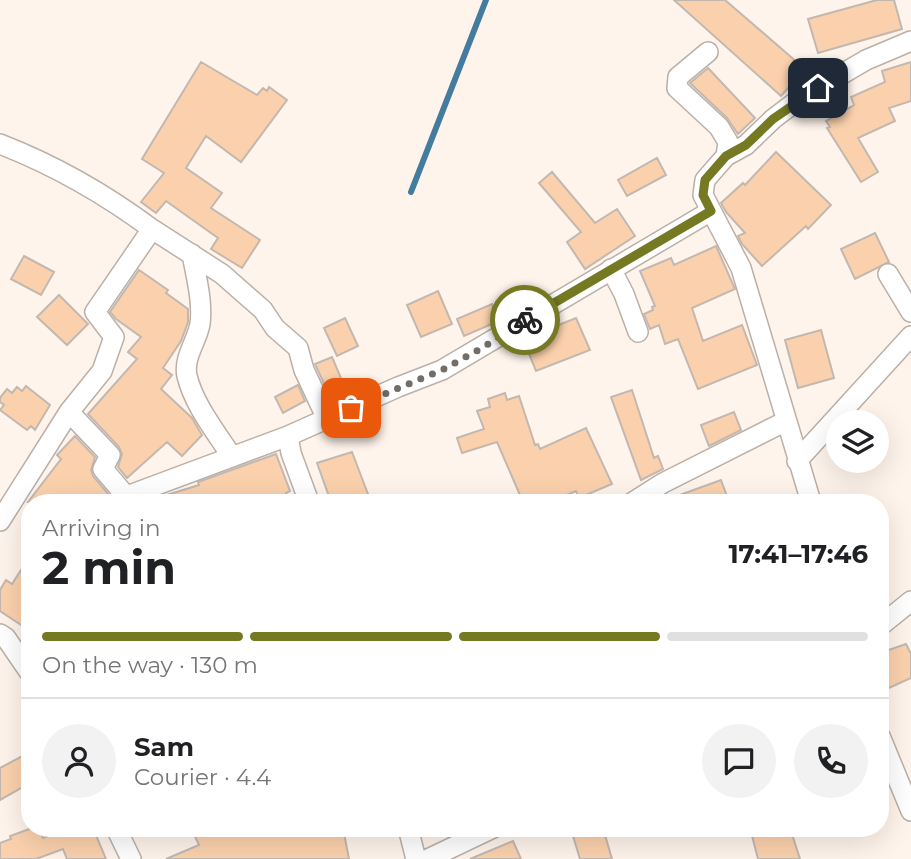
<!DOCTYPE html>
<html lang="en">
<head>
<meta charset="utf-8">
<style>
	:root { --surface:#fff; --page:#f2f2f2; --text:#202124; --muted:#757577; --line:#e0e0e0; --accent:#747922 }
	body { margin:0; font-family:Montserrat,sans-serif; background:var(--page); color:var(--text); height:100vh; display:flex; flex-direction:column; font-size:26px; white-space:nowrap }
	* { box-sizing:border-box; margin:0 }
	p { font-size:23px; color:var(--muted) }
	.icon { flex:none; width:38px; height:38px; fill:none; stroke:currentColor; stroke-width:2; stroke-linecap:round; stroke-linejoin:round }
	.map { position:relative; flex:1; overflow:hidden }
	.side { position:absolute; left:21px; top:494px; width:868px; height:343px; display:flex; flex-direction:column; background:var(--surface); border-radius:28px; box-shadow:0 7px 28px #0002 }
	.side>* { flex:none }
	.controls { position:absolute; left:826px; top:410px; display:grid; gap:14px }
	.controls a { display:grid; place-items:center; width:63px; height:63px; border-radius:50%; background:var(--surface); box-shadow:0 7px 28px #0002; font-size:35px }
	.pin { position:absolute; display:grid; place-items:center; width:60px; height:60px; color:#fff; margin:-30px; border-radius:14px; box-shadow:0 4px 10px #0006 }
	.courier { position:absolute; display:grid; place-items:center; width:70px; height:70px; margin:-35px; border:5px solid #747922; border-radius:50%; background:#fff; color:#222; box-shadow:0 2px 9px #0007 }
	.headline em { font-style:normal; font-weight:700 }
	.headline div { display:flex; flex-direction:column-reverse }
	.headline { display:flex; align-items:center; justify-content:space-between; height:119px; padding:0 21px }
	h1 { font-size:46px; font-weight:700; line-height:52px }
	.bar { display:grid; grid-template-columns:repeat(4,1fr); gap:10px 7px; align-content:center; height:84px; padding:0 21px }
	.bar i { height:9px; border-radius:5px; background:var(--line) }
	.bar .current { background:var(--accent) }
	.bar p { grid-column:span 4 }
	.line { display:flex; align-items:center; gap:18px; padding:0 21px; border-top:2px solid var(--line) }
	.line div { flex:1 }
	.round { display:grid; place-items:center; flex:none; width:74px; height:74px; border-radius:37px; background:var(--page) }
	.map>svg:first-child { display:block }
	.lines { fill:none; stroke-linecap:round; stroke-linejoin:round }
	.stream { stroke:#437c9f; stroke-width:6 }
	.building { fill:#fbd1ad; stroke:#c2b8b0; stroke-width:2 }
	.street-casing { stroke:#bab0a8; stroke-width:22 }
	.street { stroke:#fff; stroke-width:19 }
	.done { stroke:#736d67; stroke-width:7; stroke-dasharray:0 12.6 }
	.route { stroke:#747922; stroke-width:9 }
</style>
</head>
<body>
<div class="map">
<svg width="911" height="859" viewBox="0 0 911 859">
	<rect width="100%" height="100%" fill="#fff4eb"/>
	<g class="lines">
		<path class="stream" d="M411,192L486,0"/>
	</g>
	<path class="building" d="M674,0H725L805,69L781,96Z
		M877,0H894L902,29L818,53L808,19Z
		M201,62L257,95L263,88L267,91L269,87L287,100L241,162L206,136L186,168L222,193L211,208L260,240L242,268L211,249L218,238L166,201L156,213L141,202L164,173L142,159Z
		M911,62V101L889,108L895,121L858,138L878,172L861,182L827,128L830,127L826,121L854,105L851,97L885,82L882,71Z
		M708,68L755,118L738,134L727,118L690,83Z
		M776,152L831,205L808,229L806,226L762,266L742,244L738,236L745,233L726,212L721,203L743,183L745,185Z
		M657,158L666,175L627,196L618,180Z
		M552,172L595,223L617,209L635,236L585,269L567,242L581,232L539,183Z
		M875,233L889,262L855,279L841,249Z
		M716,246L735,289L692,308L703,341L742,325L757,365L698,389L678,339L665,344L659,325L650,329L644,314L653,310L652,307L655,306L640,271L671,258L674,265Z
		M24,256L54,272L41,295L11,279Z
		M139,270L168,290L166,293L188,309V322L181,341L163,368L172,375L161,389L192,418L202,435L182,456L167,442L127,478L118,467L122,454L119,447L88,414L137,359L128,352L141,337L116,319L110,312Z
		M438,291L452,324L421,337L407,305Z
		M59,295L88,324L67,345L37,317Z
		M492,304L499,321L464,336L457,319Z
		M345,318L358,346L337,356L324,328Z
		M576,318L590,350L536,371L523,339Z
		M821,330L834,378L798,388L785,340Z
		M332,357L343,383L327,390L315,364Z
		M298,385L305,401L283,413L275,397Z
		M26,386L50,405L35,430L31,426L27,430L0,410L4,405L0,402V398L7,389L12,393L17,387L22,391Z
		M632,390L654,458L658,456L663,469L641,480L611,397Z
		M505,393L507,400L519,396L535,445L538,444L540,449L586,428L612,484L579,498L576,491L550,502H523L497,442L462,453L457,438L484,429L477,411L490,407L488,399Z
		M734,412L741,430L709,446L701,425Z
		M75,436L95,457L91,470L93,476L115,502H28L61,459L57,455Z
		M352,452L371,502H331L317,463Z
		M276,454L290,491L286,493L290,502H155L154,499L199,485L198,482Z
		M721,480L729,502H666V500Z
		M30,556V631L0,611V590L6,580L12,584Z
		M906,644L911,654V678L880,692V653Z
		M30,752V783L0,800V768Z
		M32,828H39L43,838L69,828H93L106,859H67L63,849L36,859H0V843L11,839L10,836Z
		M191,828H343L349,859H166L199,845Z
		M603,828L612,859H580L573,836Z
		M750,828H790L800,859H758Z
		M513,841L521,859H470Z"/>
	<g class="lines">
		<g class="street-casing">
			<path id="street" d="M708,52L678,77L677,88L719,127L728,142L726,156L705,180L703,195L741,268L811,502
				M0,144C54,165 105,194 152,229L95,312L114,337L102,371L69,412L110,455L103,469L131,502
				M726,156L746,145L773,119L798,100L866,60L911,41
				M152,229L222,274L263,310L275,328L298,348L304,370L327,419
				M192,254C196,276 203,302 200,324C197,341 183,358 187,376C194,405 216,432 232,457
				M611,269L624,294L638,332
				M888,274L911,312
				M797,461L911,336
				M127,496L288,436
				M309,502L291,453L288,436L398,387L442,370L711,211
				M633,502L663,483L786,421
				M0,521L69,412
				M880,626L911,601
				M0,634L6,638L30,673
				M880,736L911,811
				M116,828L131,859
				M408,828L416,859
				M428,859L493,828"/>
		</g>
		<use href="#street" class="street"/>
	</g>
	<g class="lines">
		<path class="done" d="M351,408L442,370L482,348L525,320"/>
		<path class="route" d="M525,320L711,211L703,195L705,180L726,156L746,145L773,119L818,88"/>
	</g>
</svg>
<div class="controls">
<a><svg class="icon" aria-label="layers" viewBox="0 0 24 24"><path d="M12 4l9 5-9 5-9-5zM3 14l9 5 9-5"/></svg></a>
</div>
<div class="pin" style="left:351px;top:408px;background:#ea580c"><svg class="icon" aria-label="bag" viewBox="0 0 24 24"><path d="M5 8h14l-1 12H6zM9 8a3 3 0 0 1 6 0"/></svg></div>
<div class="pin" style="left:818px;top:88px;background:#1f2937"><svg class="icon" aria-label="home" viewBox="0 0 24 24"><path d="M3 11l9-7 9 7M6 9v11h12V9"/></svg></div>
<div class="courier" style="left:525px;top:320px"><svg class="icon" aria-label="bike" viewBox="0 0 24 24"><circle cx="6" cy="16" r="4"/><circle cx="18" cy="16" r="4"/><path d="M6 16l4-8h5l3 8M10 8l3 8H6M13 5h3"/></svg></div>
<section class="side">
<div class="headline"><div><h1>2 min</h1><p>Arriving in</p></div><em>17:41–17:46</em></div>
<div class="bar"><i class="current"></i><i class="current"></i><i class="current"></i><i></i><p>On the way · 130 m</p></div>
<div class="line" style="height:126px"><a class="round"><svg class="icon" aria-label="person" viewBox="0 0 24 24"><circle cx="12" cy="8" r="4"/><path d="M4 21q1-7 8-7t8 7"/></svg></a><div><b>Sam</b><p>Courier · 4.4</p></div><a class="round"><svg class="icon" aria-label="chat" viewBox="0 0 24 24"><path d="M4 5h16v11H9l-5 4z"/></svg></a><a class="round"><svg class="icon" aria-label="phone" viewBox="0 0 24 24"><path d="M5 4h4l2 5-3 2q2 4 5 5l2-3 5 2v4C11 20 4 13 5 4z"/></svg></a></div>
</section>
</div>
</body>
</html>
